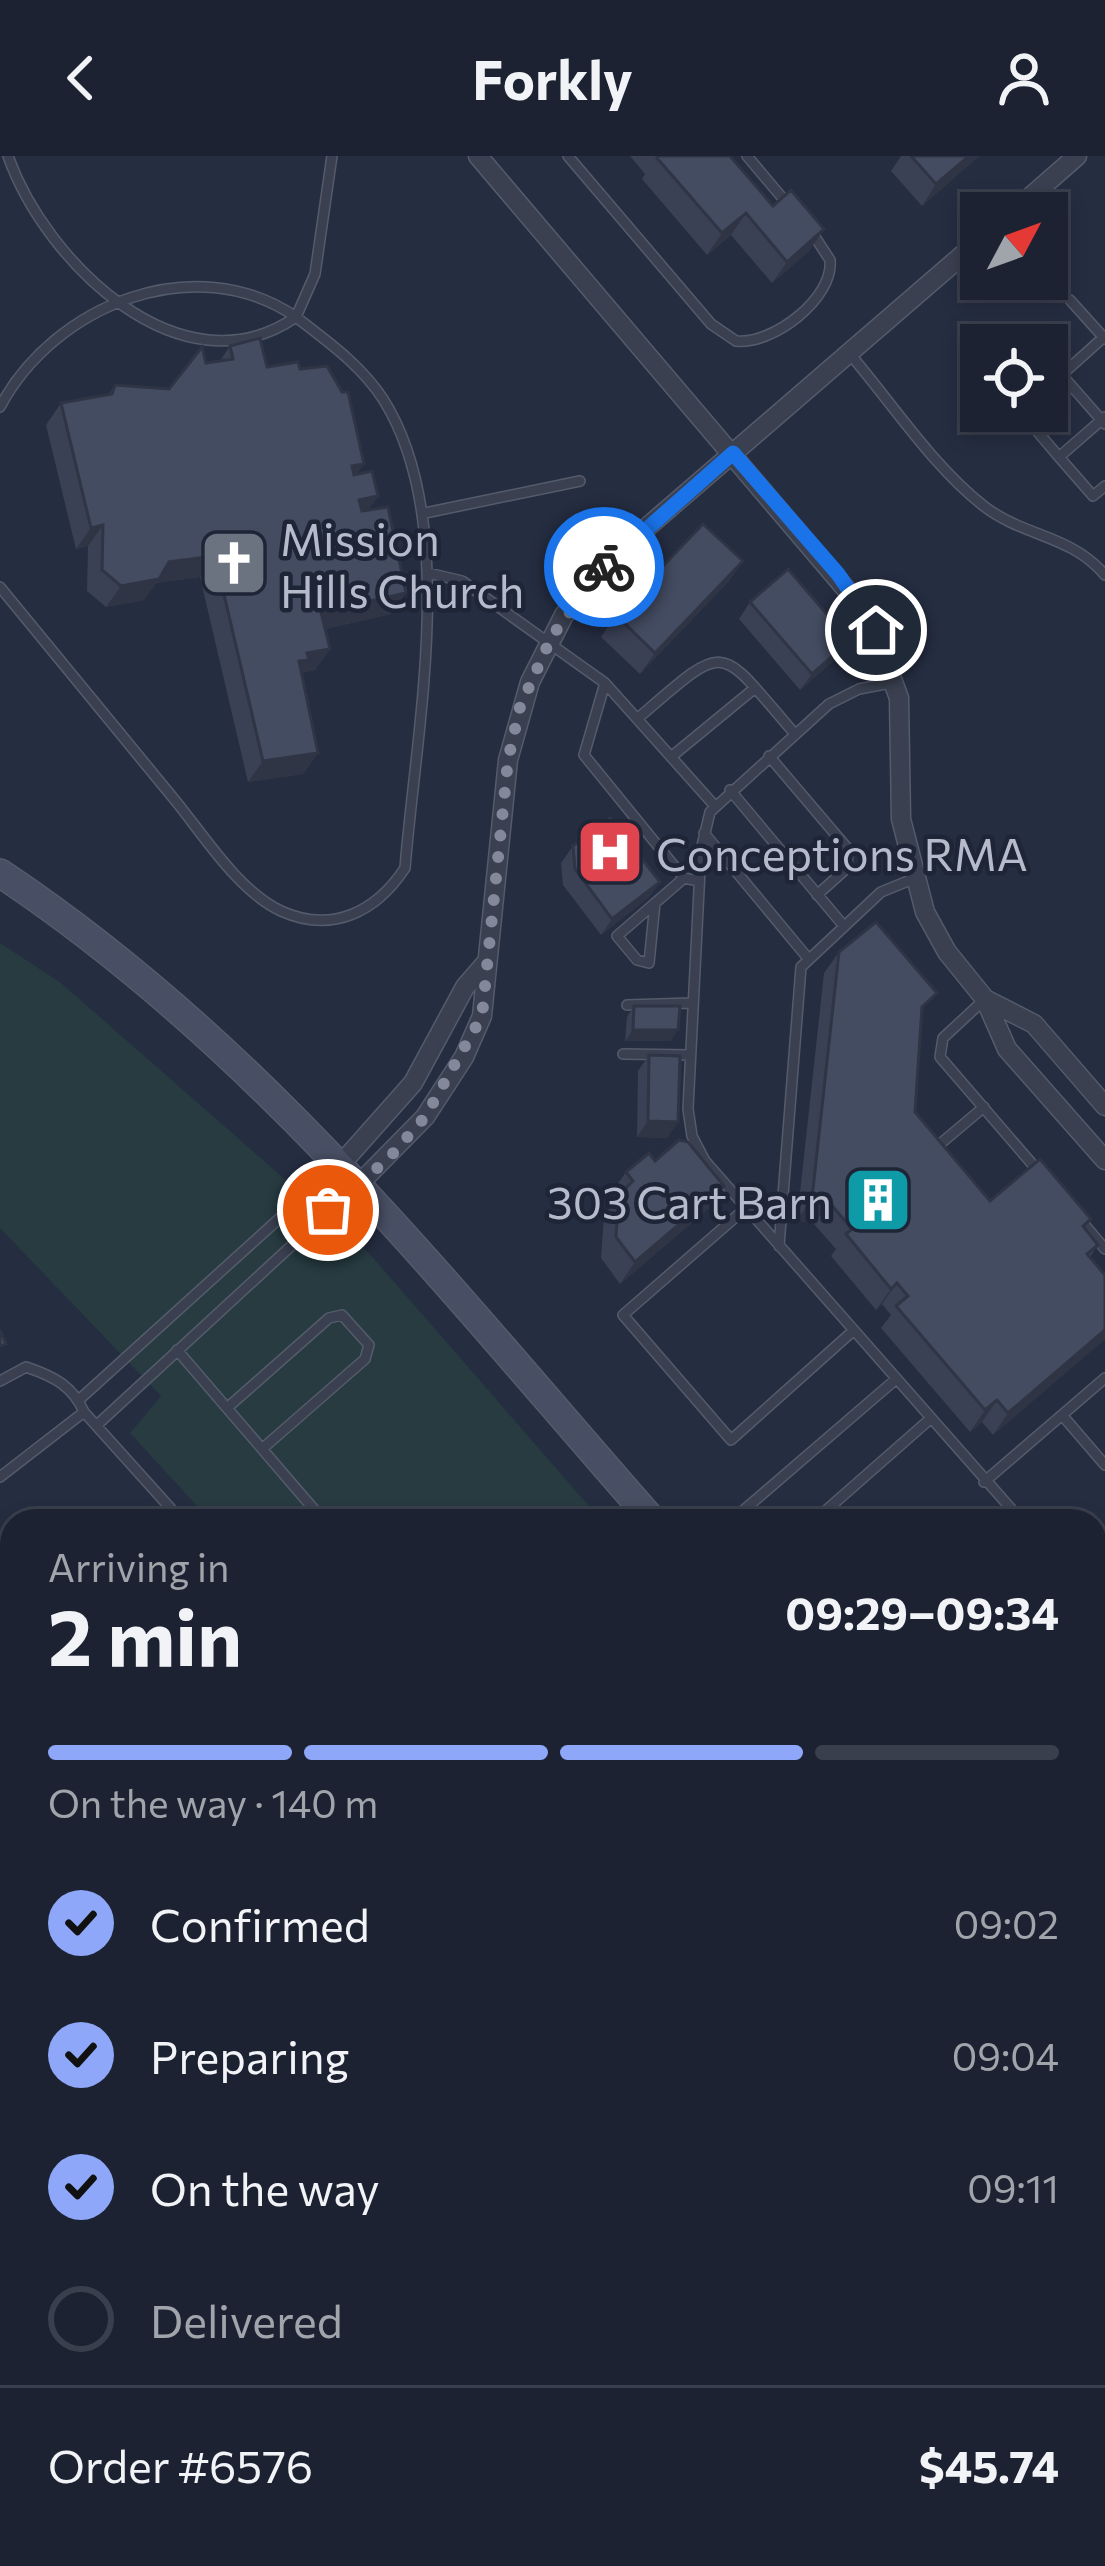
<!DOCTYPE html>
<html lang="en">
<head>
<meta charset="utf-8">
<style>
	:root { --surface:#1c2231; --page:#292f3d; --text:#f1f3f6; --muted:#a0a4ab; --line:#3a3f4d; --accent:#8ea7f8 }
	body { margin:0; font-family:Commissioner,sans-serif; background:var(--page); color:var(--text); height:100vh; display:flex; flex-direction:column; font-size:45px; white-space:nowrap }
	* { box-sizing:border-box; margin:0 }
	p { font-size:39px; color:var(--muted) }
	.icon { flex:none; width:66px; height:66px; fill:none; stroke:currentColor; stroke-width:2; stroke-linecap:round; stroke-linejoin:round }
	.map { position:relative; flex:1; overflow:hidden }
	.drawer { position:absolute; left:0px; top:1353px; width:1107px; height:1059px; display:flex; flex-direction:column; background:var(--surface); border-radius:36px 36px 0 0; box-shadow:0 6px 18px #0003,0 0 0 3px var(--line) }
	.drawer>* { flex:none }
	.needle { width:78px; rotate:49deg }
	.controls { position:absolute; left:960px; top:36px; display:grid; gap:24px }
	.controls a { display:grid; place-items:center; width:108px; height:108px; border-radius:0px; background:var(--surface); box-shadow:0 6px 18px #0003,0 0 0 3px var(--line); font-size:60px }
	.pin { position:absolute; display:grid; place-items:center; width:102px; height:102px; color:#fff; margin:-51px; border:6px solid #fff; border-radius:50%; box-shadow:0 3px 12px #0007 }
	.courier { position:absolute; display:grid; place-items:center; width:120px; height:120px; margin:-60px; border:9px solid #1a73e8; border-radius:50%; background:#fff; color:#222; box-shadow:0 3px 15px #0007 }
	.headline em { font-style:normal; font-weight:700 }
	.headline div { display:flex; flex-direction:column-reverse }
	.headline { display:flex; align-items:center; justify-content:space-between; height:204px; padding:0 48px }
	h1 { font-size:78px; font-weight:700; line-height:90px }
	.bar { display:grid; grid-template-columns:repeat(4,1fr); gap:18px 12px; align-content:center; height:144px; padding:0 48px }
	.bar i { height:15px; border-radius:9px; background:var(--line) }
	.bar .current { background:var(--accent) }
	.bar p { grid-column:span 4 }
	.line { display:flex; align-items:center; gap:30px; padding:0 48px; border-top:3px solid var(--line) }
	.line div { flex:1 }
	ol { padding:0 48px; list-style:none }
	li { display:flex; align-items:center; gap:36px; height:132px }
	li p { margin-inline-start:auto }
	li .icon { padding:12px; border-radius:50%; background:var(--accent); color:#111; stroke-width:4 }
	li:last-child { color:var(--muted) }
	li i { width:66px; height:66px; border:6px solid var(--line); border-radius:50% }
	header { display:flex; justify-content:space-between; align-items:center; height:156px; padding:0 48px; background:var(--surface); font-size:54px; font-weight:700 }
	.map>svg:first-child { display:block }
	.green { fill:#273b41 }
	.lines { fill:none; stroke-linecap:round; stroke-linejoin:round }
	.stream { stroke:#3b486a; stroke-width:6 }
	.service-casing { stroke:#545b6b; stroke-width:12 }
	.minor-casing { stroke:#545b6b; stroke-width:21 }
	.secondary-casing { stroke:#545b6b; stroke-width:30 }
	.primary-casing { stroke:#434959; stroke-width:33 }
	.motorway-casing { stroke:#414858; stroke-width:36 }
	.path { stroke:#46585e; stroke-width:3; stroke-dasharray:9 9; stroke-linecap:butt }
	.service { stroke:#3a4050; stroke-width:9 }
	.minor { stroke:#3a4050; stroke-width:18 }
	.secondary { stroke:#484e63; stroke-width:27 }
	.primary { stroke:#585e70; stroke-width:30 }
	.motorway { stroke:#766f57; stroke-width:33 }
	.wall { fill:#3a4154 }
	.shaded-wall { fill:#303545 }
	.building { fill:#444c62; stroke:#303545; stroke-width:3 }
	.done { stroke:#83899b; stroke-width:12; stroke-dasharray:0 21.6 }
	.route { stroke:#1a73e8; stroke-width:15 }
	.labels { text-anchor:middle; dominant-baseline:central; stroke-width:9; stroke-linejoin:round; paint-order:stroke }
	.poi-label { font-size:45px; fill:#b6bbcb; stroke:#1e2536; text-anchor:start }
</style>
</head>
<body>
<header><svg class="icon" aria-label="back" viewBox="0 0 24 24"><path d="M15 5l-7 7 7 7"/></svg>Forkly<svg class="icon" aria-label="person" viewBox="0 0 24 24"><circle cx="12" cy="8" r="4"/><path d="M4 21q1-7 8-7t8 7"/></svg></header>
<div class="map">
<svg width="1105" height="2410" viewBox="0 0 1105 2410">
	<rect width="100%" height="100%" fill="#252d41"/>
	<path class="green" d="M0,787L61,827L369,1097L602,1365H211L130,1277L161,1240L0,1072Z
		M1095,2315L1105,2323V2410H1025L1008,2400H1095Z"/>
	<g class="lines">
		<path class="stream" d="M0,1817L12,1816
			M10,2083L12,2084
			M0,2147L12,2155
			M1095,2258L1105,2265
			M1095,2326L1105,2333
			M426,2400L443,2410"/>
		<g class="service-casing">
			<path id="service" d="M568,0L711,168L736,185C773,189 834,142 830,104L813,78
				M747,0L790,51
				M1070,144L1105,183
				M1020,189L1029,182L1035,189
				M849,197C892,247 933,311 985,351C1025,381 1071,379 1105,419
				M1047,202L1105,268
				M1047,232L1105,180
				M0,251C54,149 195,92 296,161C181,240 45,105 8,0
				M1020,255L1059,301L1105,261
				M1059,301L1093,340L1105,330
				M425,357L580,325
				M428,417L462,425L605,527L714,649
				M0,431C58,501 116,572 174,643C203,678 238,735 281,755C332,778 376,756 405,712C416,573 460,364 383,243C361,209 328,186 296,161L315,118L332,0
				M896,526L859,533L829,548L710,656L701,694L688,953L692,980L705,1005L1022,1365
				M605,527L584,599L684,722L699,725
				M637,563C730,483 716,487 795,578
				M769,600L848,693L847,712L817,739
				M671,601L755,532
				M730,634L843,769
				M704,677L807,801
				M655,747L649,807L637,804L617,780L684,722
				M985,843L943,882L940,901L1039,1016
				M627,849L691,847
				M623,898L690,899
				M933,994L984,951
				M746,1052L623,1159L731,1284L853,1175
				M1078,1061L1105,1093
				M779,1090L801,811L881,736L913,723
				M177,1194L324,1365
				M0,1225L26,1211C56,1221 73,1231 84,1256L182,1365
				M81,1242L335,1012
				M227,1252L329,1162L342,1159L369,1189L365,1203L262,1293
				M1062,1259L1105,1309
				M97,1269L353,1033
				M0,1321L84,1256
				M984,1326L1105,1222
				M731,1365L895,1224
				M814,1365L929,1264
				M1095,1438L1105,1448
				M1095,1482L1105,1493
				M1095,1594L1105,1585
				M0,1673L12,1663
				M184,2410L189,2400"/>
		</g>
		<g class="minor-casing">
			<path id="minor" d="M478,0L868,459L899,542L901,663L925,756L947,796L985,843L1007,893L1105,1004
				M1012,57L1077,0
				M985,843L1034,868L1105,950
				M342,1007L413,927L465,831L485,808
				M360,1027L425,961L464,901L482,860L508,604L530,526L564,459L623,392L981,83"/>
		</g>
		<g class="secondary-casing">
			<path id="secondary" d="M0,717C263,892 447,1131 653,1365
				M1095,1875L1105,1886"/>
		</g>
		<g class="primary-casing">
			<path id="primary" d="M1095,1703L1105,1694
				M1095,1757L1105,1748
				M622,2410L625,2400
				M697,2410L700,2400"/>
		</g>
		<g class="motorway-casing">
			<path id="motorway" d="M0,1893L12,1896
				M0,1941L12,1946
				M0,2040L12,2045
				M0,2100L12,2107
				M1095,2297L1105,2304
				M496,2400L513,2410
				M790,2400L808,2410
				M970,2400L986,2410"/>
		</g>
		<path class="path" d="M0,1861L12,1864
			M1095,2249L1105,2256"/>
		<use href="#service" class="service"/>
		<use href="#minor" class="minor"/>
		<use href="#secondary" class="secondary"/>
		<use href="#primary" class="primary"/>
		<use href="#motorway" class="motorway"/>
	</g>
	<path class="wall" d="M630,0H730L773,50L824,73L809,95L772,127L731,79L707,99L642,23L645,18Z
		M901,0H979L922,50L891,15Z
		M230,190L267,211L300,213L356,319L378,340L368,354L391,458L325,473L330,493L315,514L301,517L318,597L303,618L248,626L200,421L156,427L144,444L106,451L87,435L88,390L76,393L46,269L61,247L108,239L115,229L169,233L206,207L220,205Z
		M743,405L728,426L640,518L601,481L616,459Z
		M750,446L850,485L838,501L800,534L739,463Z
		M573,690L660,726L648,742L601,779L563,729L561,707Z
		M839,796L922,859L915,956L990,1045L1084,1072L1098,1089L1090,1101L1105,1119V1183L993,1279L982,1266L970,1276L881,1172L891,1159L882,1148L876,1154L831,1100L836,1093L814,1068L797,1064L824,817Z
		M634,850L671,885H625L627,861Z
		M649,899L678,966L667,982L637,981L638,915Z
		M655,1005L709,1052L620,1128L601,1102L604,1060L616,1043L611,1037L626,1016Z
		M32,2400H146L140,2410H40L29,2405Z"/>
	<path class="shaded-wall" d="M969,0H979L922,50L936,28Z
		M746,57L731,79L707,99L722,77Z
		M824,73L809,95L772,127L787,106Z
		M364,308L349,329L352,310Z
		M378,340L363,361L359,344Z
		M103,369L88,390L76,393L91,372Z
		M215,400L200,421L156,427L144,444L106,451L121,430L169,406Z
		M743,405L728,426L640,518L655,497Z
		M406,437L391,458L306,477L321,456Z
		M850,485L838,501L800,534L812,518Z
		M330,493L315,514L300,517L284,526L307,497Z
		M318,597L303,618L248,626L263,605Z
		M660,726L648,742L601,779L612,763Z
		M633,874H678L671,885H625Z
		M648,965L678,966L667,982L637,981Z
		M724,1030L709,1052L620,1128L635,1106Z
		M812,1042L829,1046L814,1068L797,1064Z
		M897,1127L882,1148L876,1154L891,1133Z
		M1105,1174V1183L993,1279L1008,1257Z
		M997,1244L982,1266L970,1276L985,1254Z
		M1105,1564V1573L1095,1581V1573Z"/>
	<path class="building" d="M659,0H730L773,50L791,34L824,73L787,106L746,57L722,77L657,2Z
		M911,0H969L936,28Z
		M260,182L267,211L298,206L300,213L327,210L342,236H348L364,308L352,310L354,319L372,315L378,340L359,344L362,355L388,351L406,437L321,456L330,493L307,497L309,504L299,505L318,597L263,605L215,400L169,406L159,423L121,430L102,414L103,369L91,372L61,247L112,238L115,229L169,233L202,191L206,207L233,203L230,190Z
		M703,368L743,405L655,497L616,459Z
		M788,413L850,485L812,518L750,446Z
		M610,662L660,726L612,763L575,713L573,690Z
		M876,766L937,837L922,851L915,956L990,1045L1040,1003L1091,1063L1083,1070L1098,1089L1087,1098L1105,1119V1174L1008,1257L997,1244L985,1254L896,1150L908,1140L897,1127L891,1133L846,1078L852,1073L829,1046L812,1042L839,796Z
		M634,850H680L678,874H633Z
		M649,899L680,900L678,966L648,965Z
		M679,984L688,986L724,1030L635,1106L616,1081L619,1039L633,1025L626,1016L649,997L655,1005Z
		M0,1174L6,1188L0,1190Z
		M1095,1482L1105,1494V1564L1095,1573Z
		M63,2400H146L140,2410H82Z"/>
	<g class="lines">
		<path class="done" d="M328,1054L389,1002L425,961L482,860L508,604L520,551L552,480L604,411"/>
		<path class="route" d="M604,411L733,297L838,418L876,474"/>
	</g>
	<defs>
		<g id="church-square" transform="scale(3.45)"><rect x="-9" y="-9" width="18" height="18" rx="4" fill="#6b7280" stroke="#1e2536"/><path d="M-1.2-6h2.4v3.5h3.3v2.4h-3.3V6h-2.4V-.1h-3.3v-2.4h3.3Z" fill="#fff"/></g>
		<g id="hospital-square" transform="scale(3.45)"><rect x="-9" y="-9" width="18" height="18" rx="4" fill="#e0444e" stroke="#1e2536"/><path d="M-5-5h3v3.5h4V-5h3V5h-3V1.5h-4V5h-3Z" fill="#fff"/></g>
		<g id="building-square" transform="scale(3.45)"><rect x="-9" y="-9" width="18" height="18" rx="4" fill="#0f9aa8" stroke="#1e2536"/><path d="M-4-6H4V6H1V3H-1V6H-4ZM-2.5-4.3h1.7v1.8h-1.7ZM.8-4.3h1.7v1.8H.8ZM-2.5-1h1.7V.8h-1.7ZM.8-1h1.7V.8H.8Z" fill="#fff"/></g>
	</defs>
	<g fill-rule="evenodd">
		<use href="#church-square" x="234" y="407"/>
		<use href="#hospital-square" x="610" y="696"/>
		<use href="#building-square" x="878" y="1044"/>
	</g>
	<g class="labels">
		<g class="poi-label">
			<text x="280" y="381">Mission<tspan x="280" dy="52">Hills Church</tspan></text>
			<text x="656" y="696">Conceptions RMA</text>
			<text x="832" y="1044" text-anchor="end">303 Cart Barn</text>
		</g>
	</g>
</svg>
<div class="controls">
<a><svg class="needle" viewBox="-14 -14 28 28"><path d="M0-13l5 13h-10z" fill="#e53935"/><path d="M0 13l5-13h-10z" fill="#a0a4ab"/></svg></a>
<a><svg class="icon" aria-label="locate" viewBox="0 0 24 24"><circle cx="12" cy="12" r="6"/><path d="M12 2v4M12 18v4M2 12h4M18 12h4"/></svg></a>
</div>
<div class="pin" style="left:328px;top:1054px;background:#ea580c"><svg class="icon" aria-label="bag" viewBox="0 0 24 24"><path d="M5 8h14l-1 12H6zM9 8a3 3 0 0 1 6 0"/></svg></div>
<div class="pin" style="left:876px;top:474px;background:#1f2937"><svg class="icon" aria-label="home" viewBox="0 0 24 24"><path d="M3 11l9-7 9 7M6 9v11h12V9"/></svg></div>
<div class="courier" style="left:604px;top:411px"><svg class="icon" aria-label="bike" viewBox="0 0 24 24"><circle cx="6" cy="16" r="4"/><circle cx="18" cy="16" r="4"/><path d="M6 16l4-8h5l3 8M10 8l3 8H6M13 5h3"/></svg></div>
<section class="drawer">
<div class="headline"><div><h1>2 min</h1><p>Arriving in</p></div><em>09:29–09:34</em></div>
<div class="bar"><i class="current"></i><i class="current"></i><i class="current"></i><i></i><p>On the way · 140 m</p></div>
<ol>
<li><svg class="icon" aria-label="check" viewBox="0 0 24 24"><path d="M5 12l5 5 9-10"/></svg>Confirmed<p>09:02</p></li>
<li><svg class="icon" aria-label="check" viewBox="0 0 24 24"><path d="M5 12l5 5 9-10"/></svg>Preparing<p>09:04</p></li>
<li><svg class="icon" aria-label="check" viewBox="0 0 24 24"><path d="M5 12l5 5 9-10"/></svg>On the way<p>09:11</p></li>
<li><i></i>Delivered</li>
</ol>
<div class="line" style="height:156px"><div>Order #6576</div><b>$45.74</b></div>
</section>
</div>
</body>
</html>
